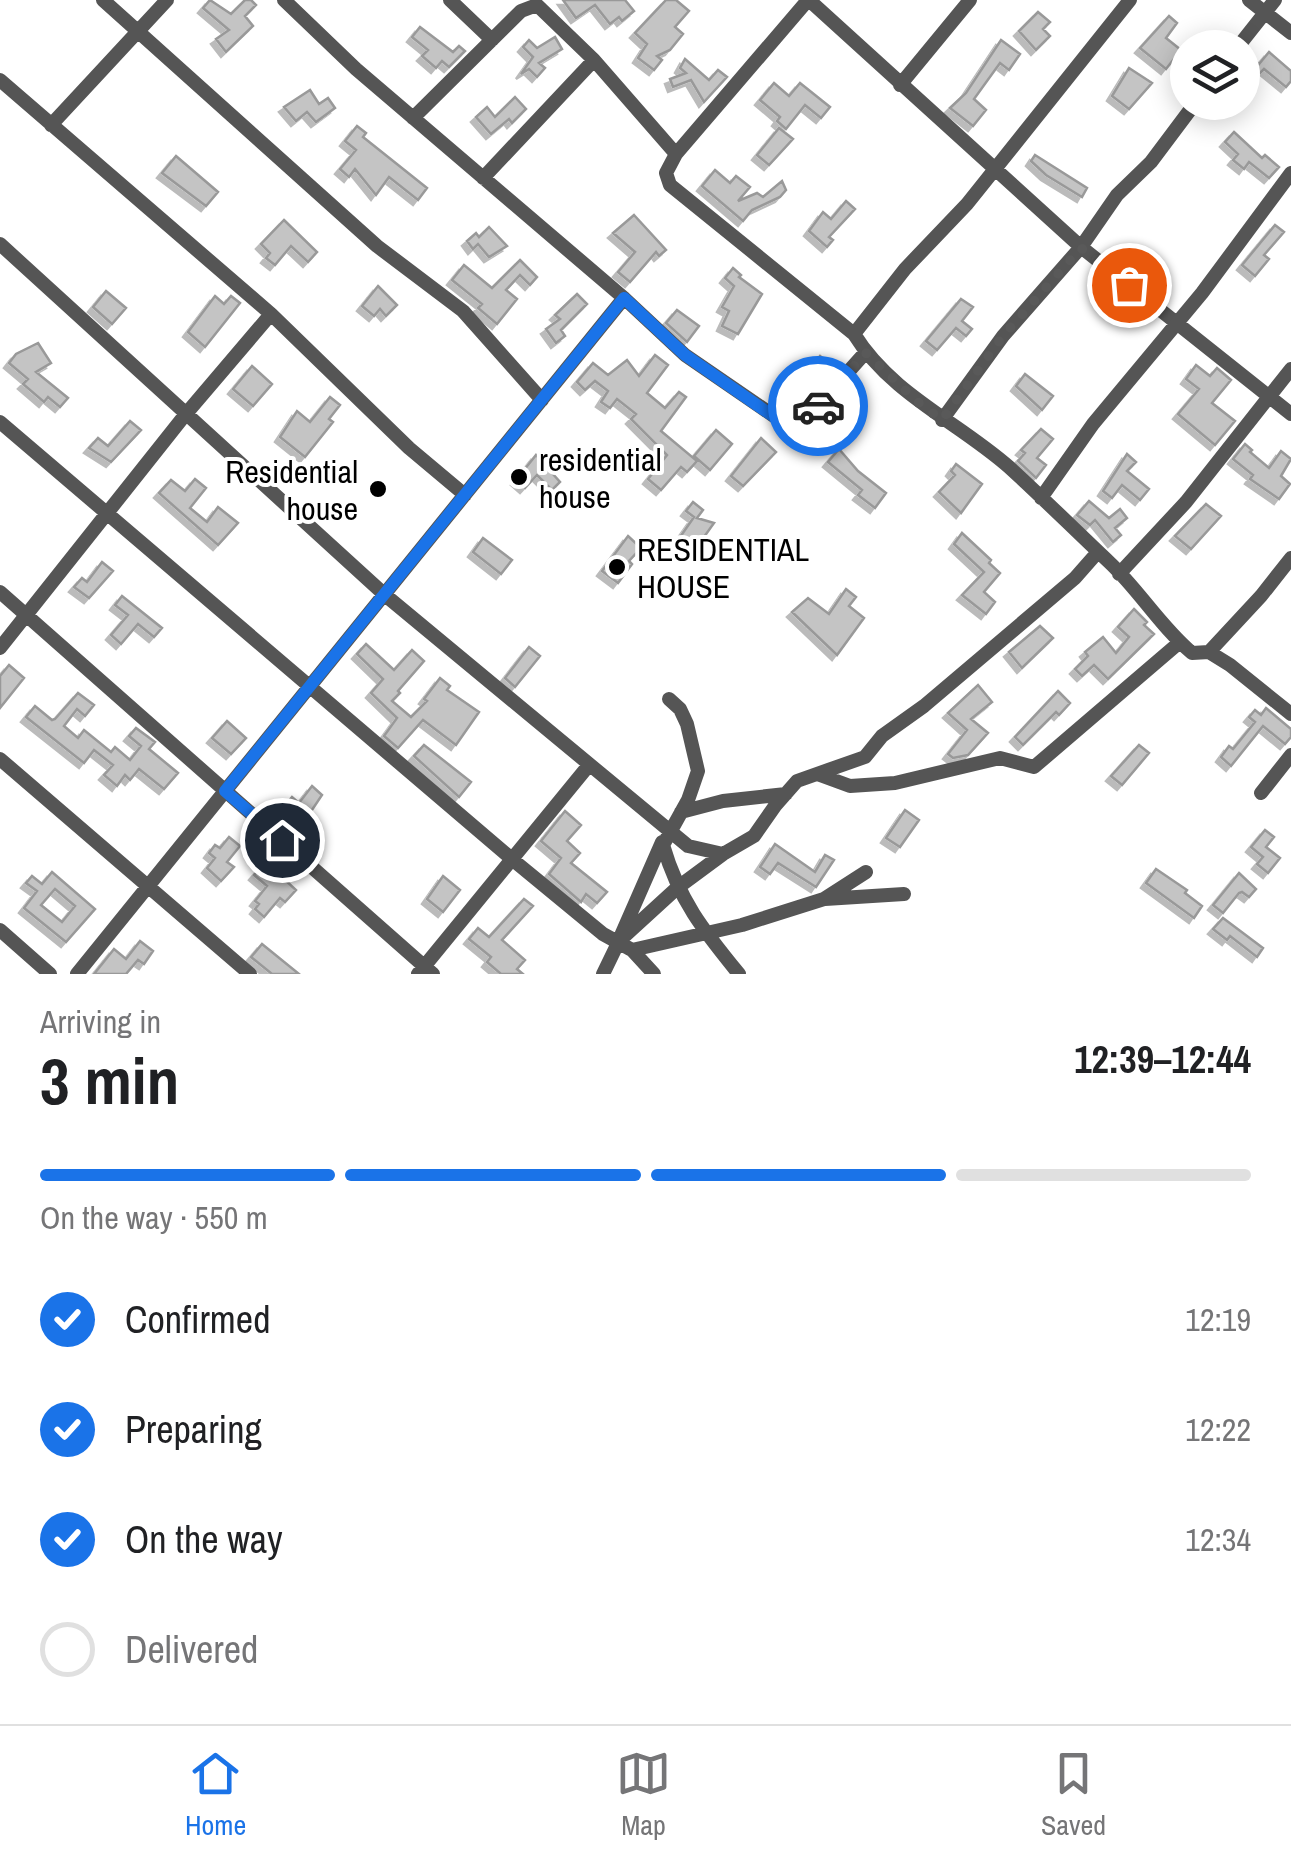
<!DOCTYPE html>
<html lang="en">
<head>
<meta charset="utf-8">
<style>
	:root { --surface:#fff; --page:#f2f2f2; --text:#202124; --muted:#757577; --line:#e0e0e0; --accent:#1a73e8 }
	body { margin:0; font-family:"Archivo Narrow",sans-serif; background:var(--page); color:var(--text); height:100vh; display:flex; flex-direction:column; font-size:38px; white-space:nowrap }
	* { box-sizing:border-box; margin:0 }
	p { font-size:32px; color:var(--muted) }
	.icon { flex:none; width:55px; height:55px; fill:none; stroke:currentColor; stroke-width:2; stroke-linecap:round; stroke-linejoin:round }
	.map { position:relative; height:974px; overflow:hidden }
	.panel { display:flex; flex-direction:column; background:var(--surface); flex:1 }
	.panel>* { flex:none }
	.buttons { position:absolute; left:1170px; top:30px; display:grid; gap:20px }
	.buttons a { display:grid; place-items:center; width:90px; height:90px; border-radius:50%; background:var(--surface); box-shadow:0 5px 25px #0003; font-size:50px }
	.pin { position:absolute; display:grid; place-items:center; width:85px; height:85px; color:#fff; margin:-42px; border:5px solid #fff; border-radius:50%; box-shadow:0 2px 10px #0007 }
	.courier { position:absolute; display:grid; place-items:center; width:100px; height:100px; margin:-50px; border:8px solid #1a73e8; border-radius:50%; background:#fff; color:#222; box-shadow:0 2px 12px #0007 }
	.head em { font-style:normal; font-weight:800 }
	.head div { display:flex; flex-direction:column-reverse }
	.head { display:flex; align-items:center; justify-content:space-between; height:170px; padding:0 40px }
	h1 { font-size:65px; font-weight:800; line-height:75px }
	.bar { display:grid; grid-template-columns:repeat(4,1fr); gap:15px 10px; align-content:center; height:120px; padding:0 40px }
	.bar i { height:12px; border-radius:8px; background:var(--line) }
	.bar .selected { background:var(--accent) }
	.bar p { grid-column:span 4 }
	ol { padding:0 40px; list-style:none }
	li { display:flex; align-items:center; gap:30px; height:110px }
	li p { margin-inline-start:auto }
	li .icon { padding:10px; border-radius:50%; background:var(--accent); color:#fff; stroke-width:4 }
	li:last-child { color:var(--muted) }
	li i { width:55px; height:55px; border:5px solid var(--line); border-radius:50% }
	.menu { display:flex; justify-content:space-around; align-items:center; height:140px; border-top:2px solid var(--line); background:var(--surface); font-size:28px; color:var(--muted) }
	.menu a { display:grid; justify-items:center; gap:5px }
	.menu .selected { color:var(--accent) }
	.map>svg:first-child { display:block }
	.building { fill:#c4c4c4; stroke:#999; stroke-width:2.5; fill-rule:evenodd; filter:url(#shadow) }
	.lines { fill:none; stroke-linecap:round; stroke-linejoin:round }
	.minor { stroke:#555; stroke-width:14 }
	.done { stroke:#595959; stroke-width:10; stroke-dasharray:0 18 }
	.route { stroke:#1a73e8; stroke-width:12 }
	.poi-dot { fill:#000; stroke:#fff; stroke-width:4 }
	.labels { text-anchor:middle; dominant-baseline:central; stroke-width:8; stroke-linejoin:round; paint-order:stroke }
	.poi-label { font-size:32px; fill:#000; stroke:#fff; text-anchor:start }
</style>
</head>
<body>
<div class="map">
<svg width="1291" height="974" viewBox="0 0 1291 974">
	<defs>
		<filter id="shadow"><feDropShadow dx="-5" dy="5" stdDeviation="0" flood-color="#0004"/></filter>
	</defs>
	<rect width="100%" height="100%" fill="#fff"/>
	<path class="building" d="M210,0L231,14L245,0H251L256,5L245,16L253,26L226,52L216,39L229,30L203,8Z
		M563,0H625L634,11L622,21L619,17L610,24L595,5L576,18Z
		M666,0H676L689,11L675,27L683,34L670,50L657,56L662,60L654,70L638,58L647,44L635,33Z
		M1038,12L1050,22L1043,29L1050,36L1036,50L1019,31Z
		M1169,16L1177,23L1166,38L1181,50L1166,69L1140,48Z
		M420,27L453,52L459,46L465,51L449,67L442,61L436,68L422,56L428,50L412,37Z
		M555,37L562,49L539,63L545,68L537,77L529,69L521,74L533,57L523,47L529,40L537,48Z
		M1001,40L1020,54L1009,70L1000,63L974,99L986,110L973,126L950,108L966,93Z
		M1269,52L1291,71V81L1286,87L1264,69L1242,91V74L1254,60L1259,64Z
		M685,59L709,80L718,70L727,77L704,102L691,80L673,87L670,79L686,73L680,68Z
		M1129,68L1152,83L1129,109L1112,96Z
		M774,83L789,96L800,83L830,107L821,118L805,105L786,129L777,121L780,117L760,100Z
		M310,90L319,104L328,98L335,108L316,122L307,112L296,121L284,107Z
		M515,97L526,109L512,123L509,119L491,134L476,117L487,107L495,117Z
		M357,126L366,133L363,137L427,188L418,200L389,177L376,195L355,169L349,177L340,169L356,150L345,141Z
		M779,128L793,139L769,165L757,155Z
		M1234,132L1262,158L1265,155L1279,167L1269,178L1249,162L1244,169L1233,160L1238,154L1225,142Z
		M1035,155L1087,188L1082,197L1046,175L1031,161Z
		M176,156L218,192L206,206L162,173Z
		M715,170L730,183L736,176L750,187L738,201L757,193L763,197L782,181L786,190L780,197L752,210L743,221L702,186Z
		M846,201L855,209L829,237L833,240L827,247L809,231L823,212L831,219Z
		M634,215L666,250L659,256L656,252L630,282L618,272L635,252L613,233Z
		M284,220L317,252L308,262L291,246L275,265L266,258L270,253L261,244Z
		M1275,225L1284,232L1264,255L1269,259L1255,276L1242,265Z
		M489,227L507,246L489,257L478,244L473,249L467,241L476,233L479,237Z
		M520,260L537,277L530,285L520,275L506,290L517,299L497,324L478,308L482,304L452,280L464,265L492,288Z
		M733,268L741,275L739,277L762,294L738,334L722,326L729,311L722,307L734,286L725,278Z
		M378,286L397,305L386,316L380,309L374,316L362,306Z
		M106,291L126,308L112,324L93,307Z
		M577,294L587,304L561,330L565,336L556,343L546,329L560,319L555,315Z
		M215,296L224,304L231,296L240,303L205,347L188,332Z
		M961,299L973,307L962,321L972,329L966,336L956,328L937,350L926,341Z
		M677,310L699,326L687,342L666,323Z
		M38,343L51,363L36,372L68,398L60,407L48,397L44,402L23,384L28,379L9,363L16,354Z
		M655,355L668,365L647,393L665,408L679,392L686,397L661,431L697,461L687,472L681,467L661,490L648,479L667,455L631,419L636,414L617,399L610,408L601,402L608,391L595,381L585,390L577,382L593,363L608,375L627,360L639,376Z
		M820,356L833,367L816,388L811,382L798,398L786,389L797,376L801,379Z
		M1196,365L1210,376L1217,368L1231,380L1212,403L1235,421L1215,445L1178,414L1199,389L1186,379Z
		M252,366L272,384L253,406L233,389Z
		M1025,374L1053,396L1042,410L1016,386Z
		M330,397L340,405L329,419L333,422L305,457L280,437L297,411L310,422Z
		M130,421L141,430L111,462L89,448L98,438L108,446Z
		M1041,429L1053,439L1037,458L1046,465L1036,478L1018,461L1025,453L1021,450Z
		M716,430L732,444L710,470L694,456Z
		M761,438L776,452L743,486L731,476Z
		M1245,444L1252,450L1250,452L1269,468L1281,451L1291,459L1281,476L1290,484L1279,499L1250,479L1253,475L1233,459Z
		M839,449L858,471L886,493L875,508L858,495L862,490L828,462Z
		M1127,454L1136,462L1127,471L1149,489L1140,500L1122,485L1112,498L1103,491Z
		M536,455L560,482L552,490L537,475L525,488L516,480Z
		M956,464L982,484L961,513L939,492L955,475L951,471Z
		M195,479L206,488L190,508L207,522L218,507L238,523L218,545L159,493L171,480L185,491Z
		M1089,501L1109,518L1120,509L1127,518L1115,528L1121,535L1113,542L1095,520L1090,525L1077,515Z
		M693,502L703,510L697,518L714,523L694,551L678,540L694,517L686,511Z
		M1206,504L1221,516L1191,549L1175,536Z
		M962,533L991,560L989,563L1000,573L984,592L995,602L986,614L962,595L984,572L954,544Z
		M628,536L641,548L629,561L632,564L618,583L602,571Z
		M483,538L512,560L501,574L473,552Z
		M102,562L113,571L89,598L74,587L82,578L87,582Z
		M846,589L856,597L849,606L864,618L837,655L792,612L808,598L829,614Z
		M122,596L162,628L154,637L138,624L121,644L111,635L128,615L115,605Z
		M1134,609L1147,622L1144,625L1154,634L1108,679L1094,665L1082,676L1075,669L1088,656L1085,652L1103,637L1116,653L1129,637L1118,627Z
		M1040,626L1053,638L1022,668L1009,652Z
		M366,644L394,670L412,650L424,661L398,691L400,693L392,701L411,717L427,701L424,699L440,678L450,686L447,690L479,712L456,745L423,720L398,748L384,736L397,718L371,693L383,679L357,654Z
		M529,647L540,656L515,687L505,678Z
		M9,665L24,678L0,708V676Z
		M978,685L992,702L971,719L988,733L968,755L953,758L948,754L967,730L948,713Z
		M1058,691L1070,703L1059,715L1056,712L1023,745L1015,737Z
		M78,693L94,705L85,716L77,709L64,726L78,738L84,730L111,752L115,747L130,760L141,746L129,736L136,728L155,742L149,749L178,773L164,789L139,769L130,780L125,775L117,786L104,775L113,765L94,750L84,763L26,717L35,706L52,720L55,719Z
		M1266,708L1291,729V737L1285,744L1263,726L1231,766L1221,757L1229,746L1233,749L1255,722L1249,717L1255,710L1261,715Z
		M227,721L246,738L231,754L212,738Z
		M424,745L471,782L459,797L414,756Z
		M1139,745L1149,753L1122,785L1111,776Z
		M312,786L322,795L302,825L291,816L288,820L279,813L292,797L299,803Z
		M905,810L919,820L900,847L886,838Z
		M565,811L581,825L567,841L580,853L571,863L607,892L597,903L586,894L581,902L549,874L561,858L541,841Z
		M1265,830L1274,837L1266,847L1280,858L1268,873L1257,864L1263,857L1251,847Z
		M229,837L240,846L227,862L234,867L221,881L207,868L215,858L209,853L215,845L220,848Z
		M775,844L815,872L825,855L834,860L816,887L778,863L770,874L760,867Z
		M281,864L290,871L284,879L296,890L285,902L280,898L264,917L255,909L259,904L255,901L267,886L254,875L261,867L271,876Z
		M1156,869L1187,890L1185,893L1202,906L1194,918L1146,883Z
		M52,872L95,909L66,942L24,908L37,891L26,883L32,876L42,884ZM55,889L75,906L62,922L41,905Z
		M1239,873L1256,889L1249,897L1242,892L1239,893L1223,913L1213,905Z
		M443,876L460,890L443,912L427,899Z
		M524,899L533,906L502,940L525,960L517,969L523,974H501L487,962L491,957L469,939L478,928L489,937Z
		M1223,918L1263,948L1257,957L1230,936L1227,940L1213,929Z
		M140,941L153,951L144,964L138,960L126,974H94L114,949L126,959Z
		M262,944L299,974H272L251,957Z"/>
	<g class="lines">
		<path class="minor" d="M103,0L377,246L463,311L542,400
			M284,0L356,69L624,298L685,355L790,427L798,428L865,353
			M450,0L492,40
			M808,0L676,154L666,173L670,185L854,334C891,394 958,422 1009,467C1043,498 1076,531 1109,562C1139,590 1160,626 1192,653L1209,652L1261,596L1291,558
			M809,0L1081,247L1291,414
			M1249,0L1291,33
			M1237,48L1275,0
			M0,80L271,314L409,448L465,495
			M900,85L970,0
			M413,118L521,11L537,5L594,60L676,154
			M51,125L167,0
			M483,178L594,60
			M0,244L385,595L688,846L723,854
			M854,334L905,269L967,204L1130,0
			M942,420L1003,336L1081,247L1117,195L1151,162L1196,102
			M0,422L513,860L603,934L632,950L654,974
			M1041,498L1093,424L1202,293L1291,173
			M1119,574L1186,502L1291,369
			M0,592L433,974
			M0,648L185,415L271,314
			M1209,652L1230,665L1291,714
			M669,699L680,709L687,724L698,771L688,800L663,845C679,900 703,930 739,974
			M0,759L250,974
			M820,775L850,786L895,783L1000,758L1034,767L1180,642
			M1261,793L1291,755
			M681,812L723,801L786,794
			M825,899L904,894
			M0,930L50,974
			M619,940L662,842
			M632,950L742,925L824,899L866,872
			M77,974L624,298
			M418,974L589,765
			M603,974L619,941L677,888L723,854L754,836L775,806L797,781L865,757L882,736L924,706L1075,578L1097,553"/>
	</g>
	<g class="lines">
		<path class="done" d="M818,406L866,353L920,404L942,420L1003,336L1081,248L1129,285"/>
		<path class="route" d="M282,840L225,791L624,298L685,355L790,428H798L818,406"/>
	</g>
	<g class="poi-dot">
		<circle cx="519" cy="477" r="10"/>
		<circle cx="378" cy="489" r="10"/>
		<circle cx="617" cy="567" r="10"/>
	</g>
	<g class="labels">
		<g class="poi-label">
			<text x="539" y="459">residential<tspan x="539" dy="37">house</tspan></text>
			<text x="358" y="471" text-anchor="end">Residential<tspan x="358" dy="37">house</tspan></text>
			<text x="637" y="549">RESIDENTIAL<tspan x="637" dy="37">HOUSE</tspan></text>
		</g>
	</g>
</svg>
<div class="buttons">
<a><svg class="icon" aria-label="layers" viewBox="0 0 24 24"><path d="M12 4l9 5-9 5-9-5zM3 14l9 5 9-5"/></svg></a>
</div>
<div class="pin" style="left:1129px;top:285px;background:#ea580c"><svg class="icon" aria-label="bag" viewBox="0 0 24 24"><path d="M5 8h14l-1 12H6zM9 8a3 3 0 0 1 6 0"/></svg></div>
<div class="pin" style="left:282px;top:840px;background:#1f2937"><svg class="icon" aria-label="home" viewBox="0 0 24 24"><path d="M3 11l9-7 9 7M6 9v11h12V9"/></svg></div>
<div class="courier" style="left:818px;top:406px"><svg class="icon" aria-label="car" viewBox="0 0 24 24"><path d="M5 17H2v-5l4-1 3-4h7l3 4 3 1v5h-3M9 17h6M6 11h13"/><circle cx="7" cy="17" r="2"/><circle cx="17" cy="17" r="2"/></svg></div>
</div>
<section class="panel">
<div class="head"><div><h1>3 min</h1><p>Arriving in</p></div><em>12:39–12:44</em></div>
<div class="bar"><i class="selected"></i><i class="selected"></i><i class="selected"></i><i></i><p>On the way · 550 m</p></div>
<ol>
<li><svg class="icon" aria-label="check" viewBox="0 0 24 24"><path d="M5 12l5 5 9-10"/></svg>Confirmed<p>12:19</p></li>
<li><svg class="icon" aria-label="check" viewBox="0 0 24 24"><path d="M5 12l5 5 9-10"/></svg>Preparing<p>12:22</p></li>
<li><svg class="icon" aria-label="check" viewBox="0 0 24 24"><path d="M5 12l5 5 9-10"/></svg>On the way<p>12:34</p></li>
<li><i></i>Delivered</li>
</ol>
</section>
<nav class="menu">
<a class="selected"><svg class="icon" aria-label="home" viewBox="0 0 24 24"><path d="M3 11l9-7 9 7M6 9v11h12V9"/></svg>Home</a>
<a><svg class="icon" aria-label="map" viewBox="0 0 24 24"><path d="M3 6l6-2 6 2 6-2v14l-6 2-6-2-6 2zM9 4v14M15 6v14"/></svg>Map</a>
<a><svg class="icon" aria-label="saved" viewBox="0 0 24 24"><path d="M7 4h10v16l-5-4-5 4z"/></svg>Saved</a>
</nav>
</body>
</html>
